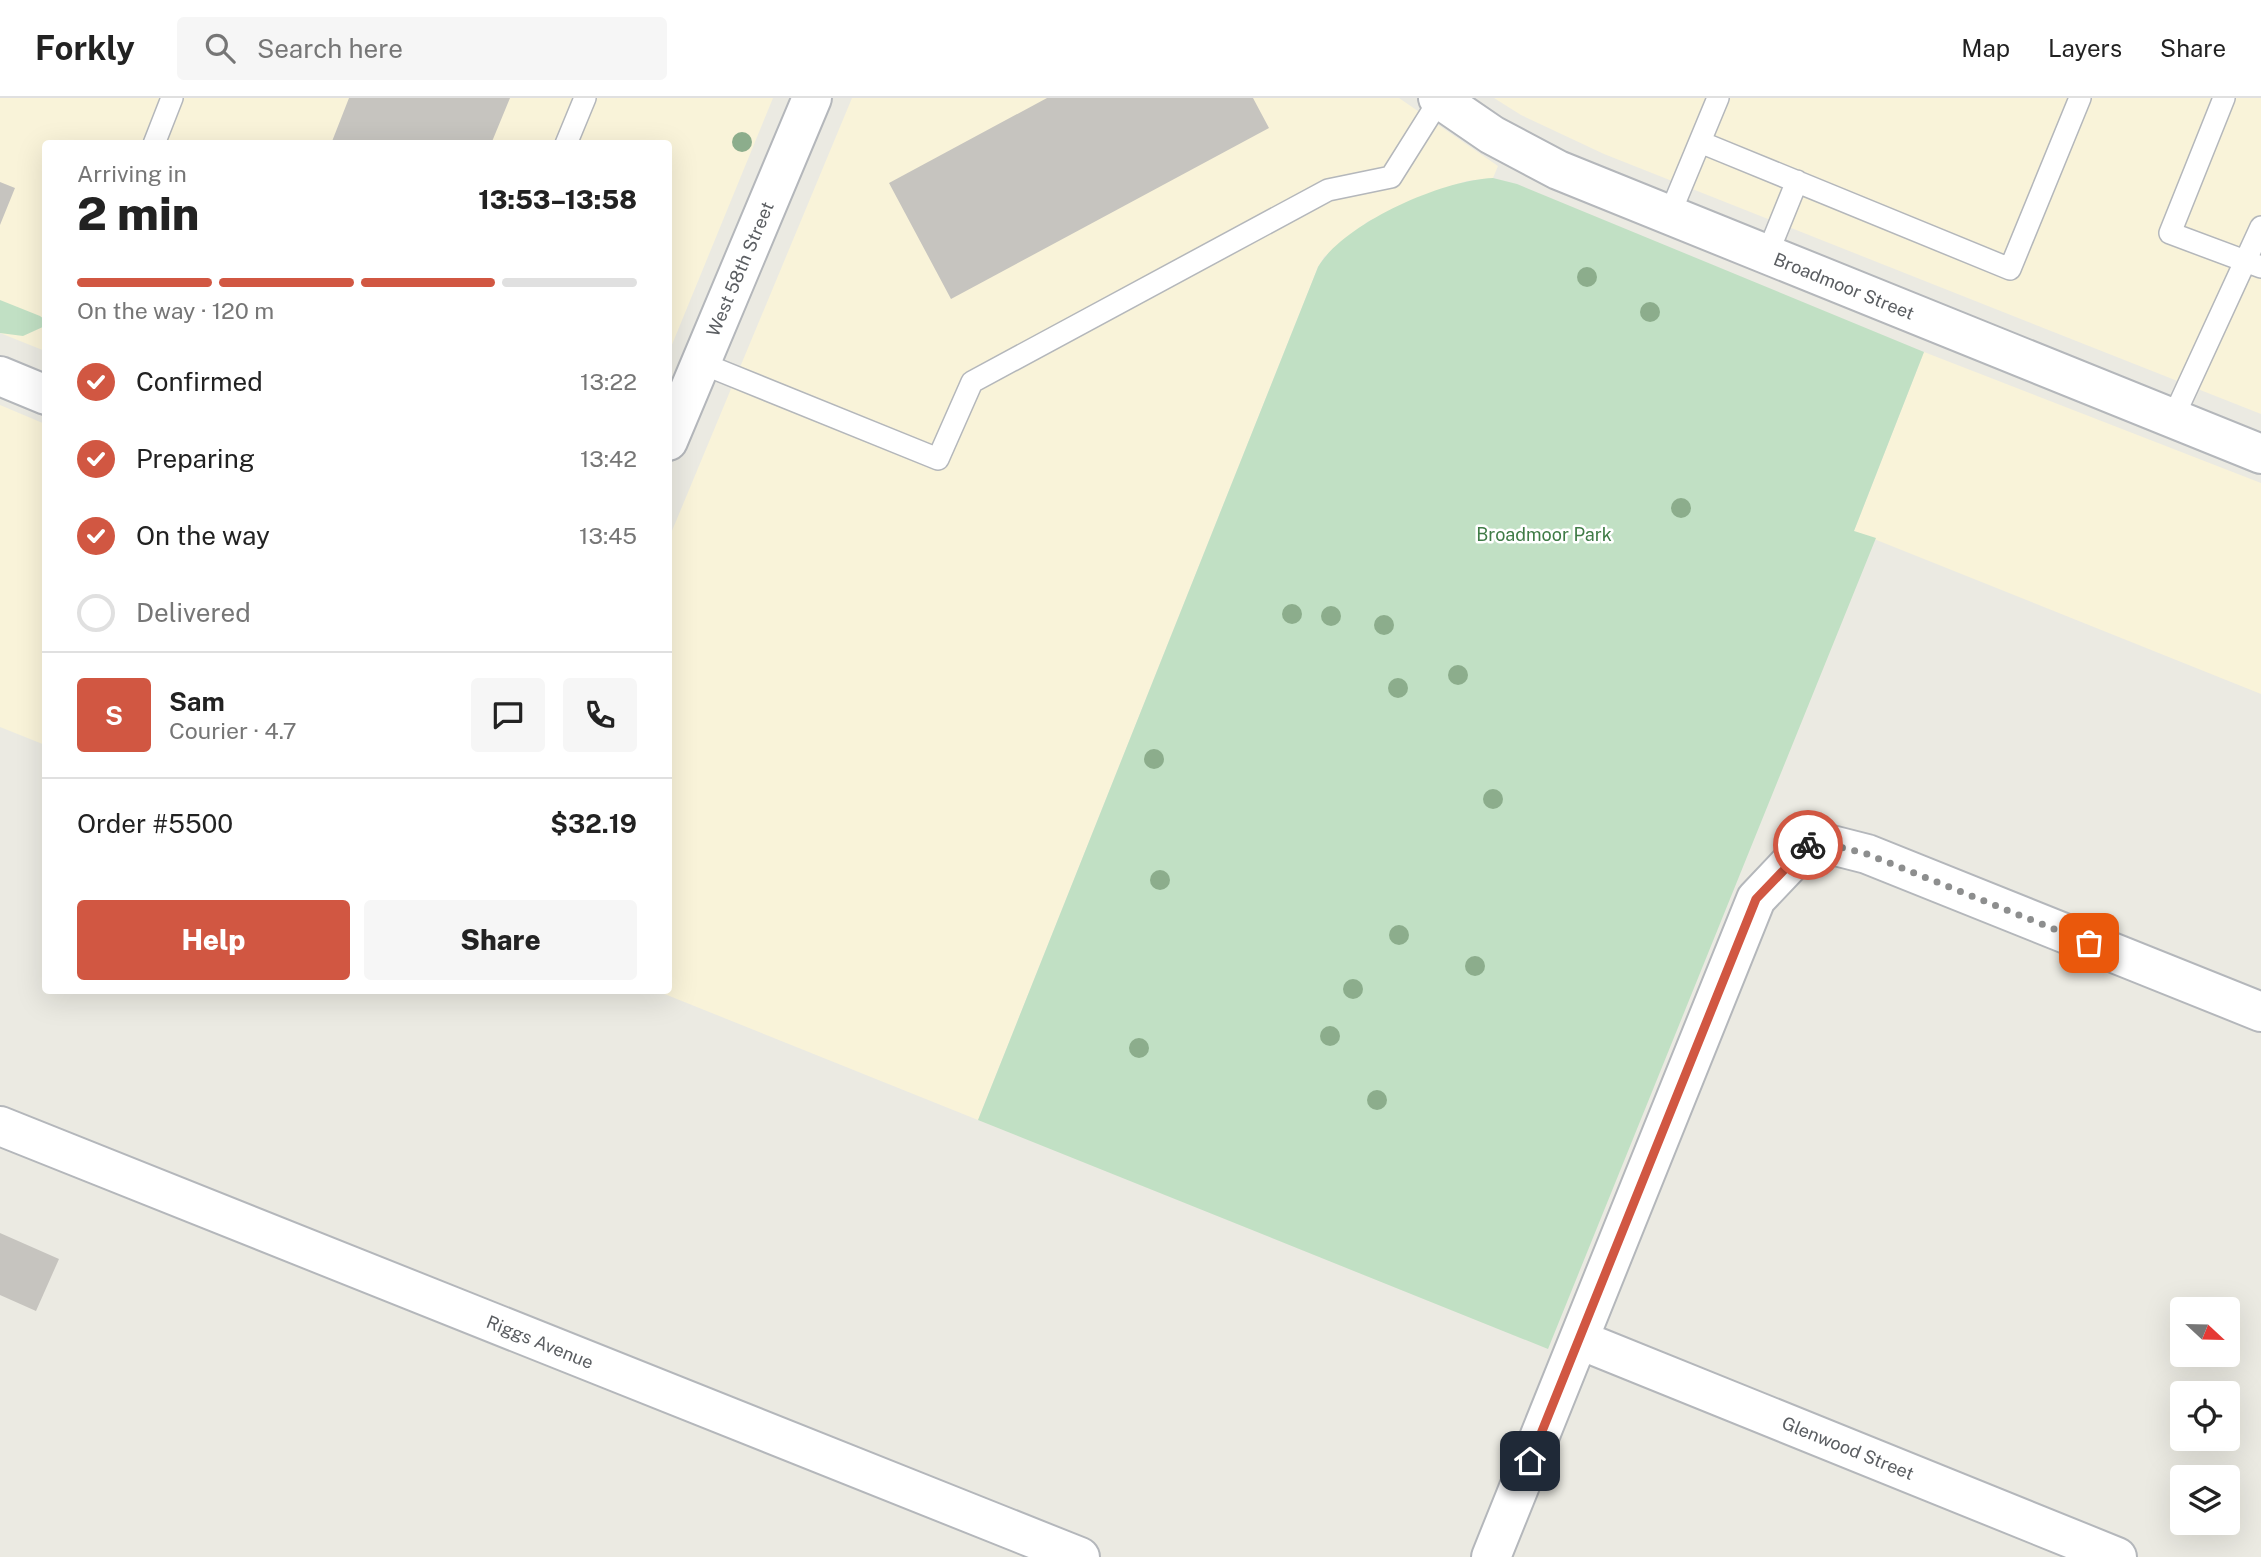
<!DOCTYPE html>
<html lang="en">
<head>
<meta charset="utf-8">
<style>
	:root { --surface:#fff; --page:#f6f6f6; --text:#222; --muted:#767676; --line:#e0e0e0; --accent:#d15742 }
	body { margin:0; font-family:"Public Sans",sans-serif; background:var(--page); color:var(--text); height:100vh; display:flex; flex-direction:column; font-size:26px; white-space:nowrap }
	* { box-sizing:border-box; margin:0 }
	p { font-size:23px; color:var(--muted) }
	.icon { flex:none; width:38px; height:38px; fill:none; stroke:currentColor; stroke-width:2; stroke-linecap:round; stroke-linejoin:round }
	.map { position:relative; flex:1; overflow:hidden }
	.details { position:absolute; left:42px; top:42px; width:630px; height:854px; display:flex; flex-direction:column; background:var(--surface); border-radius:7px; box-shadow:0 7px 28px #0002 }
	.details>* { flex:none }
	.needle { width:46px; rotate:112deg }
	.buttons { position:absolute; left:2170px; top:1199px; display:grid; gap:14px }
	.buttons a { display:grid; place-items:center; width:70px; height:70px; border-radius:7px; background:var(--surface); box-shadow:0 7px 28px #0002; font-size:35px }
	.pin { position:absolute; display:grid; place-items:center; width:60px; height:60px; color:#fff; margin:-30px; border-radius:14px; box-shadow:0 4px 10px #0006 }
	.courier { position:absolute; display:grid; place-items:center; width:70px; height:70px; margin:-35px; border:5px solid #d15742; border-radius:50%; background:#fff; color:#222; box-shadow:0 2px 9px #0007 }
	.head em { font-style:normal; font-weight:800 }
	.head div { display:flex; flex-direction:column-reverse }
	.head { display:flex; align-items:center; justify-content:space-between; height:119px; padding:0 35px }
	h1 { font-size:46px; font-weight:800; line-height:52px }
	.bar { display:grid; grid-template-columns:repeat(4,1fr); gap:10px 7px; align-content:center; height:84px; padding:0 35px }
	.bar i { height:9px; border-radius:5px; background:var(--line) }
	.bar .selected { background:var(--accent) }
	.bar p { grid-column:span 4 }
	.line { display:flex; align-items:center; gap:18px; padding:0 35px; border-top:2px solid var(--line) }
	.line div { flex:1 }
	.round { display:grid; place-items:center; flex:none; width:74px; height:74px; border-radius:7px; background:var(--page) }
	ol { padding:0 35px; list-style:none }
	li { display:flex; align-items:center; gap:21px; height:77px }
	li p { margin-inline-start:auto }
	li .icon { padding:7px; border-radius:50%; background:var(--accent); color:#fff; stroke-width:4 }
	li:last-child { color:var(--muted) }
	li i { width:38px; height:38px; border:4px solid var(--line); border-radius:50% }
	.cta { display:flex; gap:14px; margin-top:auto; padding:14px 35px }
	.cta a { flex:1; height:80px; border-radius:7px; background:var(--accent); color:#fff; font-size:28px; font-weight:800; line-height:80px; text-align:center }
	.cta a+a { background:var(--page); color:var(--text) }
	header { display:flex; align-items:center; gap:42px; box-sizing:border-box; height:98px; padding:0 35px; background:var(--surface); border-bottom:2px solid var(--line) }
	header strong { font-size:33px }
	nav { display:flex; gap:38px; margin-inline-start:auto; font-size:24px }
	.search { width:490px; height:63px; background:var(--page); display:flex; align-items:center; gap:18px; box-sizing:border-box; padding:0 24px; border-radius:7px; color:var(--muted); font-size:26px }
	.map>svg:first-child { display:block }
	.commercial { fill:#f9f3d9 }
	.green { fill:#c1e0c4 }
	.building { fill:#c6c4bf }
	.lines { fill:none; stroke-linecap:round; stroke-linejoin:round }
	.service-casing { stroke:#b4b7bb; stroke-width:24 }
	.minor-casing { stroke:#b4b7bb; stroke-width:42 }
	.service { stroke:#fff; stroke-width:21 }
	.minor { stroke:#fff; stroke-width:38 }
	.tree { fill:#8cad8c }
	.done { stroke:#8d8e8e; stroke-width:7; stroke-dasharray:0 12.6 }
	.route { stroke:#d15742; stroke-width:9 }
	.labels { text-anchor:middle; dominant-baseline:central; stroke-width:5; stroke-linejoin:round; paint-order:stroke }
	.street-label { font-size:18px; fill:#5a5d61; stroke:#fff }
	.park-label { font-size:18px; fill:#3f7b46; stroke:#fff }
</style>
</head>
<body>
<header>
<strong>Forkly</strong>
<div class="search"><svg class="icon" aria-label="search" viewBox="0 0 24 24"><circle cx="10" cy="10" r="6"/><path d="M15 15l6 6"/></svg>Search here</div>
<nav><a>Map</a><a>Layers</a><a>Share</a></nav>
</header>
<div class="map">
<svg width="2261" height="1459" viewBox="0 0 2261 1459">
	<rect width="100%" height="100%" fill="#ebeae2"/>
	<path class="commercial" d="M0,0H773L669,254L668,46H46L45,253L0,235Z
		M852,0H1399L1498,68L1493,80L1467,83L1439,92L1367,124L1324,159L1318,169L978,1022L657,893L668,892L669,440Z
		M1494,0H2261V316L1604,56L1521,17Z
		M1924,254L2261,385V596L1854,433Z
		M0,307L45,326V647L0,629Z"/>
	<path class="green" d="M1493,80L1517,86L1924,254L1854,433L1876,440L1548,1251L978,1022L1318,169C1344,125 1442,82 1493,80Z
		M0,202L40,218L44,221L45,228L23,238L0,235Z"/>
	<path class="building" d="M349,0H510L491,46H331Z
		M1047,0H1253L1269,30L951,201L889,85Z
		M0,84L15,90L0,127Z
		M0,1135L59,1161L36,1213L0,1197Z"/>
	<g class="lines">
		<g class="service-casing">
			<path id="service" d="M2224,0L2170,135L2261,169
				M1700,44L2010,171L2080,0
				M154,46L172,0
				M566,46L585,0
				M1669,118L1718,0
				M1767,157L1797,83
				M701,265L938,361L972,284L1328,92L1391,79L1440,1
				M2173,320L2261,129"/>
		</g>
		<g class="minor-casing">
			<path id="minor" d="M1438,0L1492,37L1558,72L2261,356
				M0,278L46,297
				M668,343L812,0
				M0,1028L1080,1459
				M1580,1242L2117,1459
				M1491,1459L1756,801L1812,742L1867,756L2261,914"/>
		</g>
		<use href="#service" class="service"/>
		<use href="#minor" class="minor"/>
	</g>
	<g class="tree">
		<circle cx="742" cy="44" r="10"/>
		<circle cx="1587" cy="179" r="10"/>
		<circle cx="1650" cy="214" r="10"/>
		<circle cx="1681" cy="410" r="10"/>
		<circle cx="1292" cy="516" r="10"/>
		<circle cx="1331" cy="518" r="10"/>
		<circle cx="1384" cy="527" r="10"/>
		<circle cx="1458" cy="577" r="10"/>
		<circle cx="1398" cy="590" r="10"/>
		<circle cx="1154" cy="661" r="10"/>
		<circle cx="1493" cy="701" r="10"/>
		<circle cx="1160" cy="782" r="10"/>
		<circle cx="1399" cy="837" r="10"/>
		<circle cx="1475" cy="868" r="10"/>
		<circle cx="1353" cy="891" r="10"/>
		<circle cx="1330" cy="938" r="10"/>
		<circle cx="1139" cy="950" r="10"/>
		<circle cx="1377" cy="1002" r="10"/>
	</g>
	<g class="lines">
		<path class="done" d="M1808,747L1812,742L1867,756L2089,845"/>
		<path class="route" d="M1530,1363L1756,801L1808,747"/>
	</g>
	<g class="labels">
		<g class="street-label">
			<text transform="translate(740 171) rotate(-67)">West 58th Street</text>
			<text transform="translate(1844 188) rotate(22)">Broadmoor Street</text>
			<text transform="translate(540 1244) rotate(22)">Riggs Avenue</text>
			<text transform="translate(1848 1350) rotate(22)">Glenwood Street</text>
		</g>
		<g class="park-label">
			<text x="1544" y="436">Broadmoor Park</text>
		</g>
	</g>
</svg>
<div class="buttons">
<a><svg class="needle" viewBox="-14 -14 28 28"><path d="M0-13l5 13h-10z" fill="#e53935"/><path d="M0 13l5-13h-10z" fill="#767676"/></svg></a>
<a><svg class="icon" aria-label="locate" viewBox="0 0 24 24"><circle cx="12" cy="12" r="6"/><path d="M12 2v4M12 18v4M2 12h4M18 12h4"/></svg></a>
<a><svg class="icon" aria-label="layers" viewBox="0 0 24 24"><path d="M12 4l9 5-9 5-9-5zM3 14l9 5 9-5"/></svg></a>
</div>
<div class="pin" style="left:2089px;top:845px;background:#ea580c"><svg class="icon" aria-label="bag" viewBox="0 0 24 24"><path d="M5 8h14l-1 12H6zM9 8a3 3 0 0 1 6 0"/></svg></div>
<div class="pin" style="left:1530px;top:1363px;background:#1f2937"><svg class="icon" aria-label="home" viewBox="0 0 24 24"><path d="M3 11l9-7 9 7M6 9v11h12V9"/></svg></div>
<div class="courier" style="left:1808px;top:747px"><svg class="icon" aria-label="bike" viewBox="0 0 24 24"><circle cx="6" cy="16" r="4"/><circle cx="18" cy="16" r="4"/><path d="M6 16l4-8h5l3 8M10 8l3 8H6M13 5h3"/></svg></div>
<section class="details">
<div class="head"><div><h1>2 min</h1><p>Arriving in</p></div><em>13:53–13:58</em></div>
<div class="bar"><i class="selected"></i><i class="selected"></i><i class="selected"></i><i></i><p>On the way · 120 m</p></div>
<ol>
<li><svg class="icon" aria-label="check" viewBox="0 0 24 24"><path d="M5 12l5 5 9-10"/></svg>Confirmed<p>13:22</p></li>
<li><svg class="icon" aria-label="check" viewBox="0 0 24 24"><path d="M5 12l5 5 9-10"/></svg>Preparing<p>13:42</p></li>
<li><svg class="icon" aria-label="check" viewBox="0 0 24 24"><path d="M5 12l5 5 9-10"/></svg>On the way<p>13:45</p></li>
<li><i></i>Delivered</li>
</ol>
<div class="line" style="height:126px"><b class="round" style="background:var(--accent);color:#fff">S</b><div><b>Sam</b><p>Courier · 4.7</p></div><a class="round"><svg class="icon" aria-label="chat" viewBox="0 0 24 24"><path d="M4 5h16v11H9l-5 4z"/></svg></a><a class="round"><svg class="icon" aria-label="phone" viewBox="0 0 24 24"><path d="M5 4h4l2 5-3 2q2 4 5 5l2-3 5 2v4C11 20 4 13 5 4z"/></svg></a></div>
<div class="line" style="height:91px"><div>Order #5500</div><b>$32.19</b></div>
<div class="cta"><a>Help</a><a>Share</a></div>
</section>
</div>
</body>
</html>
